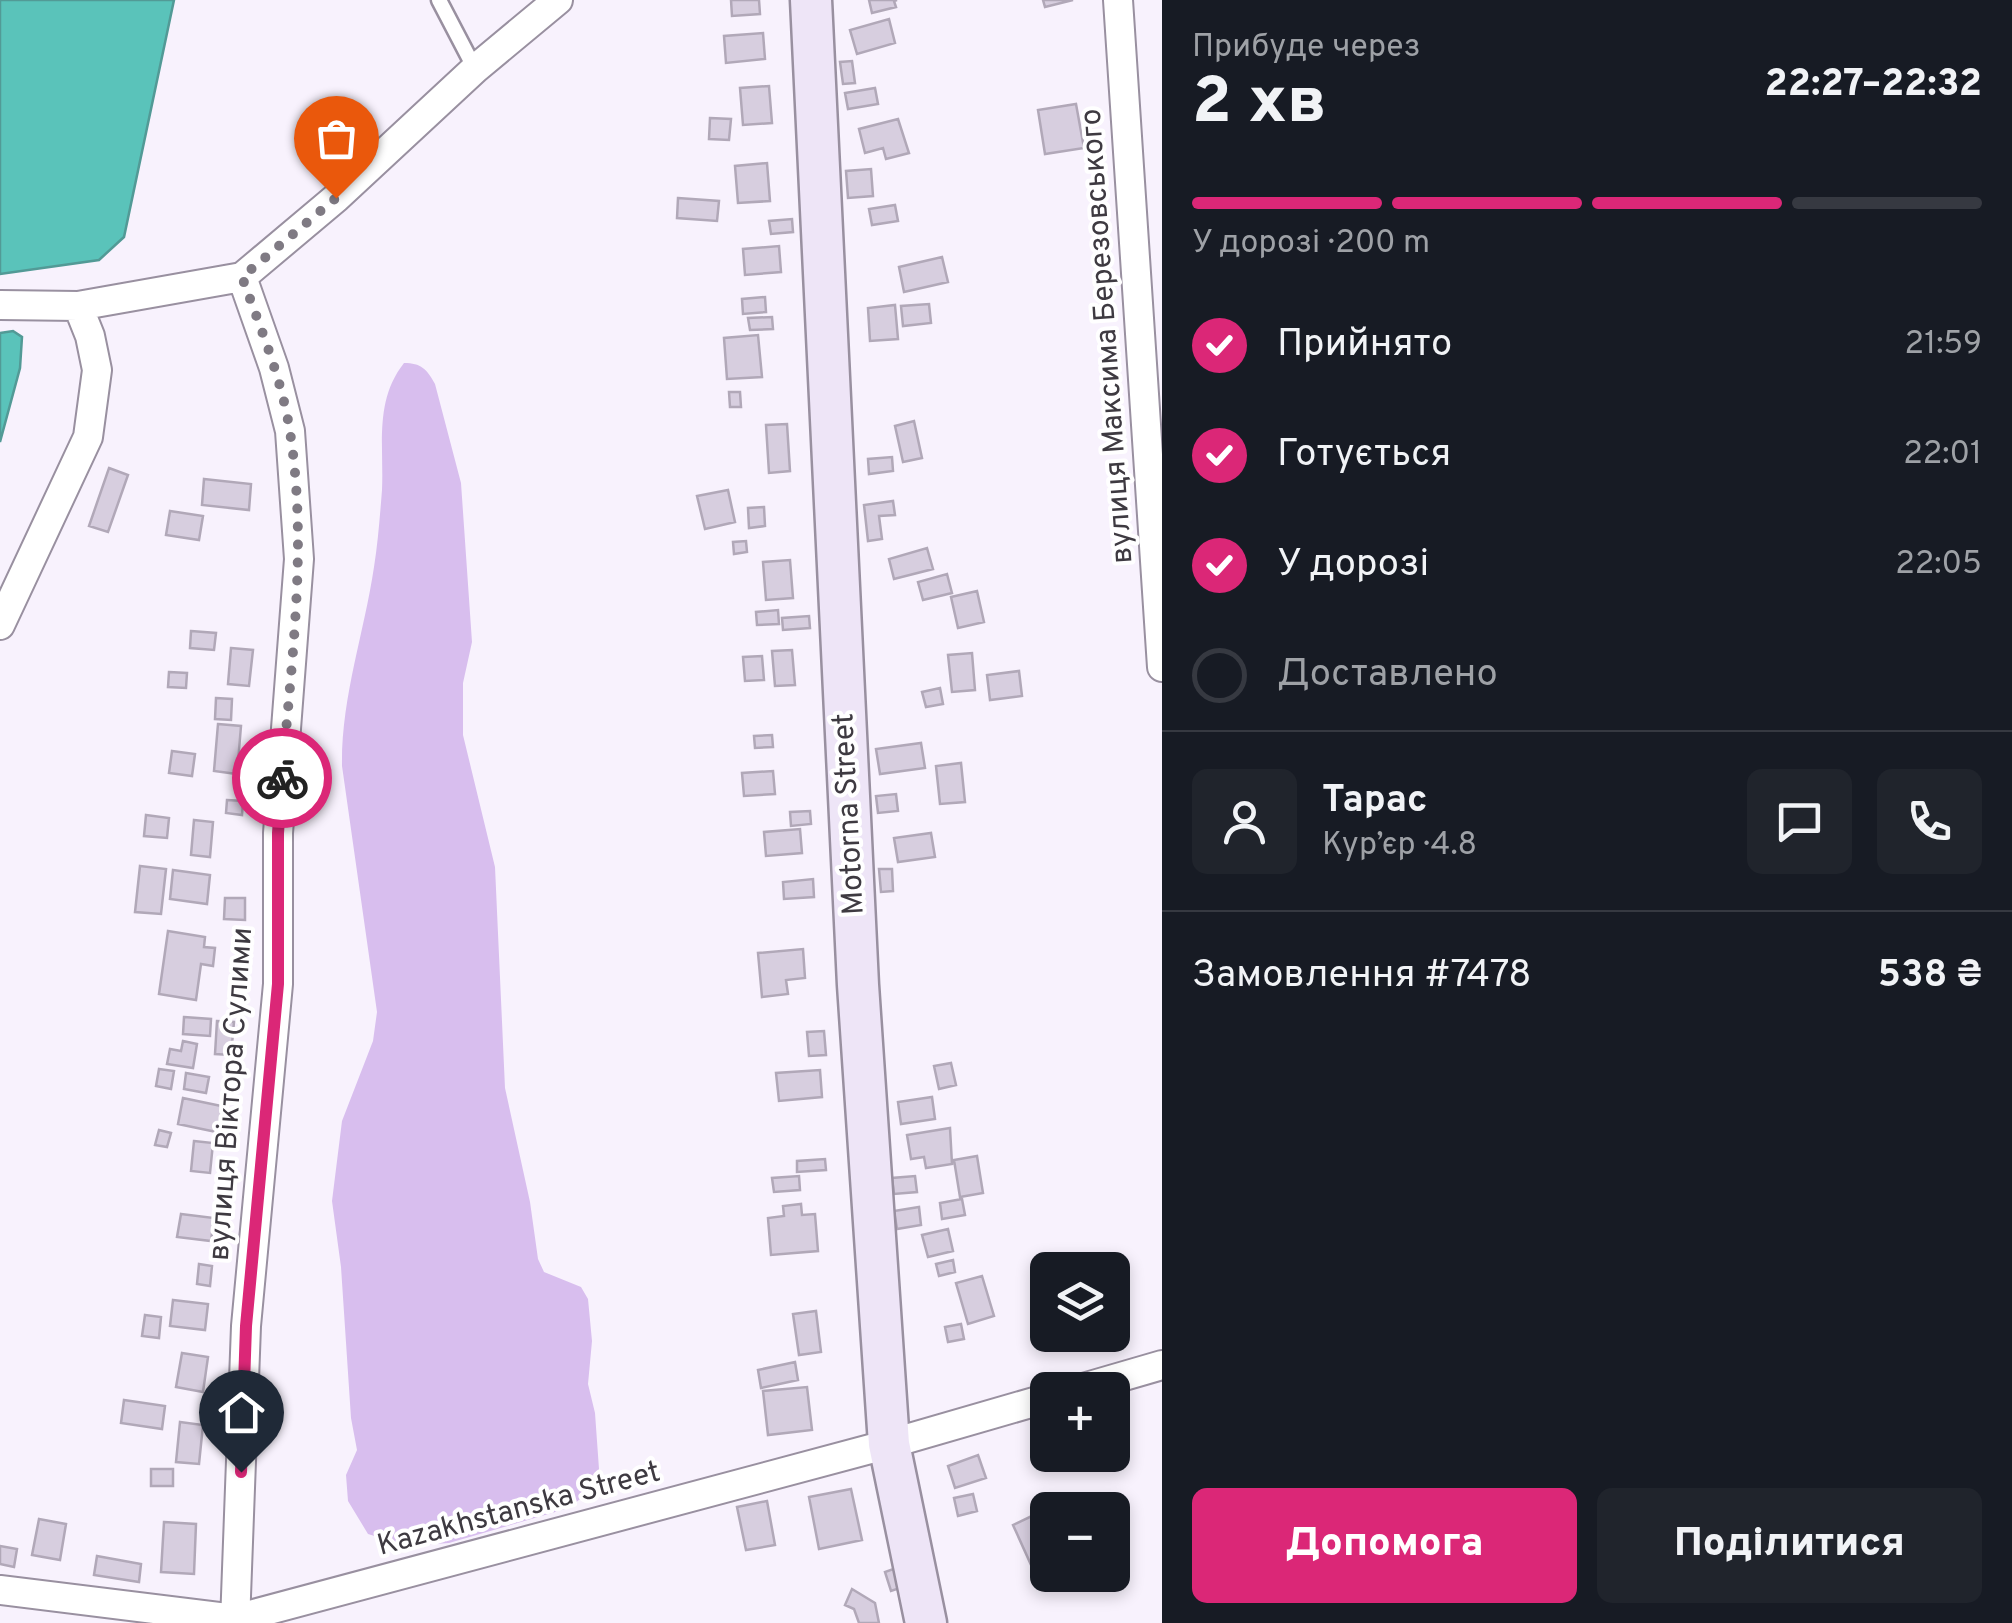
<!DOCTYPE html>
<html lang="uk">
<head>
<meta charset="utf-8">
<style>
	:root { --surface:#171b24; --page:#20242c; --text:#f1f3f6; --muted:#9ea1a6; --line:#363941; --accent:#db2777 }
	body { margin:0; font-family:Overpass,sans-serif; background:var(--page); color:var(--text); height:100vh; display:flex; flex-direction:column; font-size:38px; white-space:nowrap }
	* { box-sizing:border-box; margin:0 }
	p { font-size:32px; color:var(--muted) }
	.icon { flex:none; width:55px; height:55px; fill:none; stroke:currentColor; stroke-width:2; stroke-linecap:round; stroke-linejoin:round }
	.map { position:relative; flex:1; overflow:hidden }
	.sheet { display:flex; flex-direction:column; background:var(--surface); width:850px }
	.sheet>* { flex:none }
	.controls { position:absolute; left:1030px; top:1252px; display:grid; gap:20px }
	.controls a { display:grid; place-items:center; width:100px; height:100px; border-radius:15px; background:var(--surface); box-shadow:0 5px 15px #0003; font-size:50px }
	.pin { position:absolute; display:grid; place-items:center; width:85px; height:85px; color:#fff; margin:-102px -42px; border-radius:50% 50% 50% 0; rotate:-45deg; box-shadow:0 0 10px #0007 }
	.pin .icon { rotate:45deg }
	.courier { position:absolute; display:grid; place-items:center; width:100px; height:100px; margin:-50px; border:8px solid #db2777; border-radius:50%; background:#fff; color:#222; box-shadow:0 2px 12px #0007 }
	.headline em { font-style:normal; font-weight:800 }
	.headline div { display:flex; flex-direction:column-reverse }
	.headline { display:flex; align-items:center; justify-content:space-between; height:170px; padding:0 30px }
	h1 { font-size:65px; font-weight:800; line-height:75px }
	.bar { display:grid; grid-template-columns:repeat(4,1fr); gap:15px 10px; align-content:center; height:120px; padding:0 30px }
	.bar i { height:12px; border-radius:8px; background:var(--line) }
	.bar .active { background:var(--accent) }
	.bar p { grid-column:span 4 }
	.line { display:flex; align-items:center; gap:25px; padding:0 30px; border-top:2px solid var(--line) }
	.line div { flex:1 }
	.round { display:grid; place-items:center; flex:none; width:105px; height:105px; border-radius:15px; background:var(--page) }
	ol { padding:0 30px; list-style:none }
	li { display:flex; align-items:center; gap:30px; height:110px }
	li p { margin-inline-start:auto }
	li .icon { padding:10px; border-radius:50%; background:var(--accent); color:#fff; stroke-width:4 }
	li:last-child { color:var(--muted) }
	li i { width:55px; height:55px; border:5px solid var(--line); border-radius:50% }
	.button { display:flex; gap:20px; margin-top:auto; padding:20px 30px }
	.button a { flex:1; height:115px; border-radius:15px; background:var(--accent); color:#fff; font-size:40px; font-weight:800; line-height:115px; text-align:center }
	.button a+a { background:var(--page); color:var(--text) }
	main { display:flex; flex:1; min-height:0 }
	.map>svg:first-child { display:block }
	.green { fill:#d8beee }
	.water { fill:#5ac3ba; stroke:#529a96; stroke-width:2.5 }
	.building { fill:#d7cedf; stroke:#b1a8b8; stroke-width:2.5 }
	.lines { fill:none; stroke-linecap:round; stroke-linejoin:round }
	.lane-casing { stroke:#9990a0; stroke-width:19 }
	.street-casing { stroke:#9990a0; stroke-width:32 }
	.secondary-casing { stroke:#9990a0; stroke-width:45 }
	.lane { stroke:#fff; stroke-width:14 }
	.street { stroke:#fff; stroke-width:28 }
	.secondary { stroke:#eee5f7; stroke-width:40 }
	.done { stroke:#7f7a83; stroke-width:10; stroke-dasharray:0 18 }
	.route { stroke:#db2777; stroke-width:12 }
	.labels { text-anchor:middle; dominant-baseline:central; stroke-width:8; stroke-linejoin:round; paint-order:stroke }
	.street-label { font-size:30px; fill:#3e3a41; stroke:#fff }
</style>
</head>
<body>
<main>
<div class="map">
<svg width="1162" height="1623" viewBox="0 0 1162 1623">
	<rect width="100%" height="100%" fill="#f8f2fd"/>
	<path class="green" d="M404,363C421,363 427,369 435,384L461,483L472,642L463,683V735L495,867L505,1088L530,1202L538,1259L544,1272L581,1287L588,1299L592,1341L588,1384L595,1413L600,1483L569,1508L449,1543L407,1546L368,1534L348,1501L346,1475L357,1450L351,1418L341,1267L332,1201L342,1121L373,1041L377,1012L342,766C341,698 364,634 374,567C378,542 380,515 382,490C384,446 374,401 404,363Z"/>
	<path class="water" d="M0,0H174L124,237L99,260L0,274Z
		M13,331L22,337L20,368L0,442V333Z"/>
	<path class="building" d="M731,0H759L760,14L732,16Z
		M869,0H897L894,1L896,7L872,13Z
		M1043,0H1073L1045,7Z
		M889,19L895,43L857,54L850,30Z
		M763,33L765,59L726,63L724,36Z
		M852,61L855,83L843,84L840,62Z
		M769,86L772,123L743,125L740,88Z
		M875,88L878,104L848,109L845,93Z
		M1076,104L1084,148L1045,154L1038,110Z
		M710,118L731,119L729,140L709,139Z
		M898,119L909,153L886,159L883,148L865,153L859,129Z
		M767,163L770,201L738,203L735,166Z
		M871,169L873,196L848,198L846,171Z
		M678,198L719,201L717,221L677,218Z
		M895,205L898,221L872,225L869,209Z
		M792,219L793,232L771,234L769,221Z
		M779,246L781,272L745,275L743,249Z
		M942,257L948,282L904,292L899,267Z
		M765,297L766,312L743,314L742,299Z
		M929,304L931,323L903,326L901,306Z
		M895,305L898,339L870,341L868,308Z
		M772,317L773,329L750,330L748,318Z
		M758,335L762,377L727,379L724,338Z
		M729,392H740L741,407H730Z
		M914,421L922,458L903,462L895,426Z
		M787,424L790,471L769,473L766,425Z
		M892,457L893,471L869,474L868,459Z
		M109,468L128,475L108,532L89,526Z
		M204,479L251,484L249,510L202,505Z
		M728,490L735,522L705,529L697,496Z
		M893,501L895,515L879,516L882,539L868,541L864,505Z
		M764,507L765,526L749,528L748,508Z
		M170,511L203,516L199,540L166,535Z
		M746,541L747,552L734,554L733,542Z
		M927,548L933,569L894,579L889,559Z
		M790,560L793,598L766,600L763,562Z
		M947,574L952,593L923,600L918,582Z
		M977,591L984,622L958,628L951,597Z
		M778,610L779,624L757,625L756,612Z
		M809,616L810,628L783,630L782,618Z
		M191,631L216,633L214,650L190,648Z
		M231,648L253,650L249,686L228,684Z
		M792,650L795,685L775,686L772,651Z
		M972,653L975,690L952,692L948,655Z
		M762,656L764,680L745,681L743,657Z
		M1019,671L1022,696L990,700L987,675Z
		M169,672L187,673L186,688L168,687Z
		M940,688L943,704L926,707L922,692Z
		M216,698L232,699L231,720L215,719Z
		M218,724L241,726L237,774L214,771Z
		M772,735L773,747L755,748L754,736Z
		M921,743L925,768L880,774L876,749Z
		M172,751L195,754L192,776L169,773Z
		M961,763L965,802L940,804L936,766Z
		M773,771L775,794L744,796L742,773Z
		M896,794L898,811L878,813L876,796Z
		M227,800L243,801L242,815L226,813Z
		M810,811L811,824L791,826L790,812Z
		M146,815L169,818L167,838L144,836Z
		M194,820L213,822L210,857L191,855Z
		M800,829L802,853L766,856L764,832Z
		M931,833L935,857L898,862L894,838Z
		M140,866L166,869L161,914L135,912Z
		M879,869H892L893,891L881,892Z
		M173,870L210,875L207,904L170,899Z
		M813,879L814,897L784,899L783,882Z
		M225,898H245V920L224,919Z
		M168,931L205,937L204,947L215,948L213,966L201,964L196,1000L159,994Z
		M803,949L805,978L786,980L788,994L762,997L758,953Z
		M184,1017L211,1019L210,1036L183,1034Z
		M217,1021L234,1022L231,1055L215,1054Z
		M824,1031L826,1055L809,1056L807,1032Z
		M183,1041L197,1044L193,1068L167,1064L170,1049L181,1051Z
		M951,1063L956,1085L939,1089L934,1066Z
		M159,1069L174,1071L171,1089L156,1086Z
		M820,1070L822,1097L779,1101L776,1073Z
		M186,1073L209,1077L206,1093L184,1089Z
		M932,1097L935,1119L901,1124L898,1102Z
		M183,1098L226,1107L221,1133L178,1124Z
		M950,1128L952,1164L926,1168L924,1157L911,1159L907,1135Z
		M159,1130L171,1133L167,1147L155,1145Z
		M194,1141L213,1143L210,1173L191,1171Z
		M977,1156L983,1193L960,1197L954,1160Z
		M825,1159L826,1170L797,1172V1161Z
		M799,1176L800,1190L774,1192L772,1178Z
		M915,1176L917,1192L894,1194L892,1178Z
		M962,1199L965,1215L942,1219L940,1203Z
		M801,1204L802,1215L815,1214L818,1251L771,1255L768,1218L784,1216L783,1206Z
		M919,1207L921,1225L897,1229L894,1211Z
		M181,1214L214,1218L211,1241L177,1237Z
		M948,1229L953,1251L928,1257L922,1235Z
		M953,1260L955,1272L939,1276L936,1264Z
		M199,1264L212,1266L210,1286L197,1284Z
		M982,1276L994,1316L968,1324L956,1283Z
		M173,1300L208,1304L205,1330L170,1326Z
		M816,1311L821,1352L799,1355L793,1314Z
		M145,1315L161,1317L159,1338L142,1336Z
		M961,1324L964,1339L948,1342L945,1327Z
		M182,1353L208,1357L203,1392L176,1387Z
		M795,1362L798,1380L761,1388L758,1370Z
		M807,1387L812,1430L768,1435L763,1391Z
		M124,1400L165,1406L162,1429L121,1423Z
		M180,1422L203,1425L199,1464L176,1462Z
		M978,1455L986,1478L955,1488L948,1466Z
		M151,1469H173V1486H151Z
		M851,1489L862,1540L819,1549L809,1497Z
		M973,1494L977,1511L958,1516L954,1498Z
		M767,1501L775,1545L746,1550L737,1507Z
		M1036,1514L1048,1541V1560L1032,1567L1013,1525Z
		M39,1519L66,1524L60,1560L32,1555Z
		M164,1522L196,1524L194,1574L161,1572Z
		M0,1546L17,1549L14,1567L0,1564Z
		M97,1556L141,1564L139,1582L94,1575Z
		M896,1568L903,1587L891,1591L885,1572Z
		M852,1589L875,1603L879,1623H859L854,1609L845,1605Z"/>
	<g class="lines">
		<g class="lane-casing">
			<path id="lane" d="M439,0L475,69"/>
		</g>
		<g class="street-casing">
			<path id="street" d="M1118,0L1162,667
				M0,305L78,306L242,277L336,198L475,69L558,0
				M0,625L88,437L97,370L90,336L78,306
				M1076,1390L1162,1365
				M0,1590L235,1619L889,1444L1048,1398
				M235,1623L246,1326L278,984V833L299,559L290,431L274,368L242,277"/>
		</g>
		<g class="secondary-casing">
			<path id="secondary" d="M811,0L858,985L889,1444L926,1623"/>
		</g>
		<use href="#lane" class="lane"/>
		<use href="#street" class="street"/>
		<use href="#secondary" class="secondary"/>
	</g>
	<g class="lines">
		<path class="done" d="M282,778C291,663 308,546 290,432C282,379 260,327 242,277L336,198"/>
		<path class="route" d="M241,1472L246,1326L278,984V833L282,778"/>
	</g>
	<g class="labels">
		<g class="street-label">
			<text transform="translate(1108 336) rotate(-94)">вулиця Максима Березовського</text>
			<text transform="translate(850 814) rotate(-93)">Motorna Street</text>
			<text transform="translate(232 1094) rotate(-86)">вулиця Віктора Сулими</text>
			<text transform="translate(519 1510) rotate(-15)">Kazakhstanska Street</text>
		</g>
	</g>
</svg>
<div class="controls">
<a><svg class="icon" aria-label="layers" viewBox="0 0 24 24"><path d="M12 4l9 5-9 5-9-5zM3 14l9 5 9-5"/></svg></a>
<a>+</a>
<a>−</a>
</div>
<div class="pin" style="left:336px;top:198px;background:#ea580c"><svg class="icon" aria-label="bag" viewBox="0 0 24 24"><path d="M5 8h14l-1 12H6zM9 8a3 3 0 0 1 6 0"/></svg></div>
<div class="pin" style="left:241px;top:1472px;background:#1f2937"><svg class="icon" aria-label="home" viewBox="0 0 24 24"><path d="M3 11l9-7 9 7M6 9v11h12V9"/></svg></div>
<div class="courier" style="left:282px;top:778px"><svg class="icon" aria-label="bike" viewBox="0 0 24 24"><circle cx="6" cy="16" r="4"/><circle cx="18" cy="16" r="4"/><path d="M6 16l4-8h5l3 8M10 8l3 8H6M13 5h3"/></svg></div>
</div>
<section class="sheet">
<div class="headline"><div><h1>2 хв</h1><p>Прибуде через</p></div><em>22:27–22:32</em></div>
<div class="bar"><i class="active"></i><i class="active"></i><i class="active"></i><i></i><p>У дорозі · 200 m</p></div>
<ol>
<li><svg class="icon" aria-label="check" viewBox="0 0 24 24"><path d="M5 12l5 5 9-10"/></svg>Прийнято<p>21:59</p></li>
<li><svg class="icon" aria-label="check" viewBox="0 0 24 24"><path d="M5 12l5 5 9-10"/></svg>Готується<p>22:01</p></li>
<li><svg class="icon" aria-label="check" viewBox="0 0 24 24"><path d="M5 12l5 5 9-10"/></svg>У дорозі<p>22:05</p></li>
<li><i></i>Доставлено</li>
</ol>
<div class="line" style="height:180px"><a class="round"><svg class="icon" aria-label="person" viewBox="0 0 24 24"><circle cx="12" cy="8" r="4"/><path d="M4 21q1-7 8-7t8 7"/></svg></a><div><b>Тарас</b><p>Кур’єр · 4.8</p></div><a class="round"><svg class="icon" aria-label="chat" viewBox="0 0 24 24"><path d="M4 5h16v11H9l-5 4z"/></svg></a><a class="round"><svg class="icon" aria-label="phone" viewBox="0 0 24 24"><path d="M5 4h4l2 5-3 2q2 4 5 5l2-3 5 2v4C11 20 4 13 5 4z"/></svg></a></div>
<div class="line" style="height:130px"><div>Замовлення #7478</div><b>538 ₴</b></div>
<div class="button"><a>Допомога</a><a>Поділитися</a></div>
</section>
</main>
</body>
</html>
